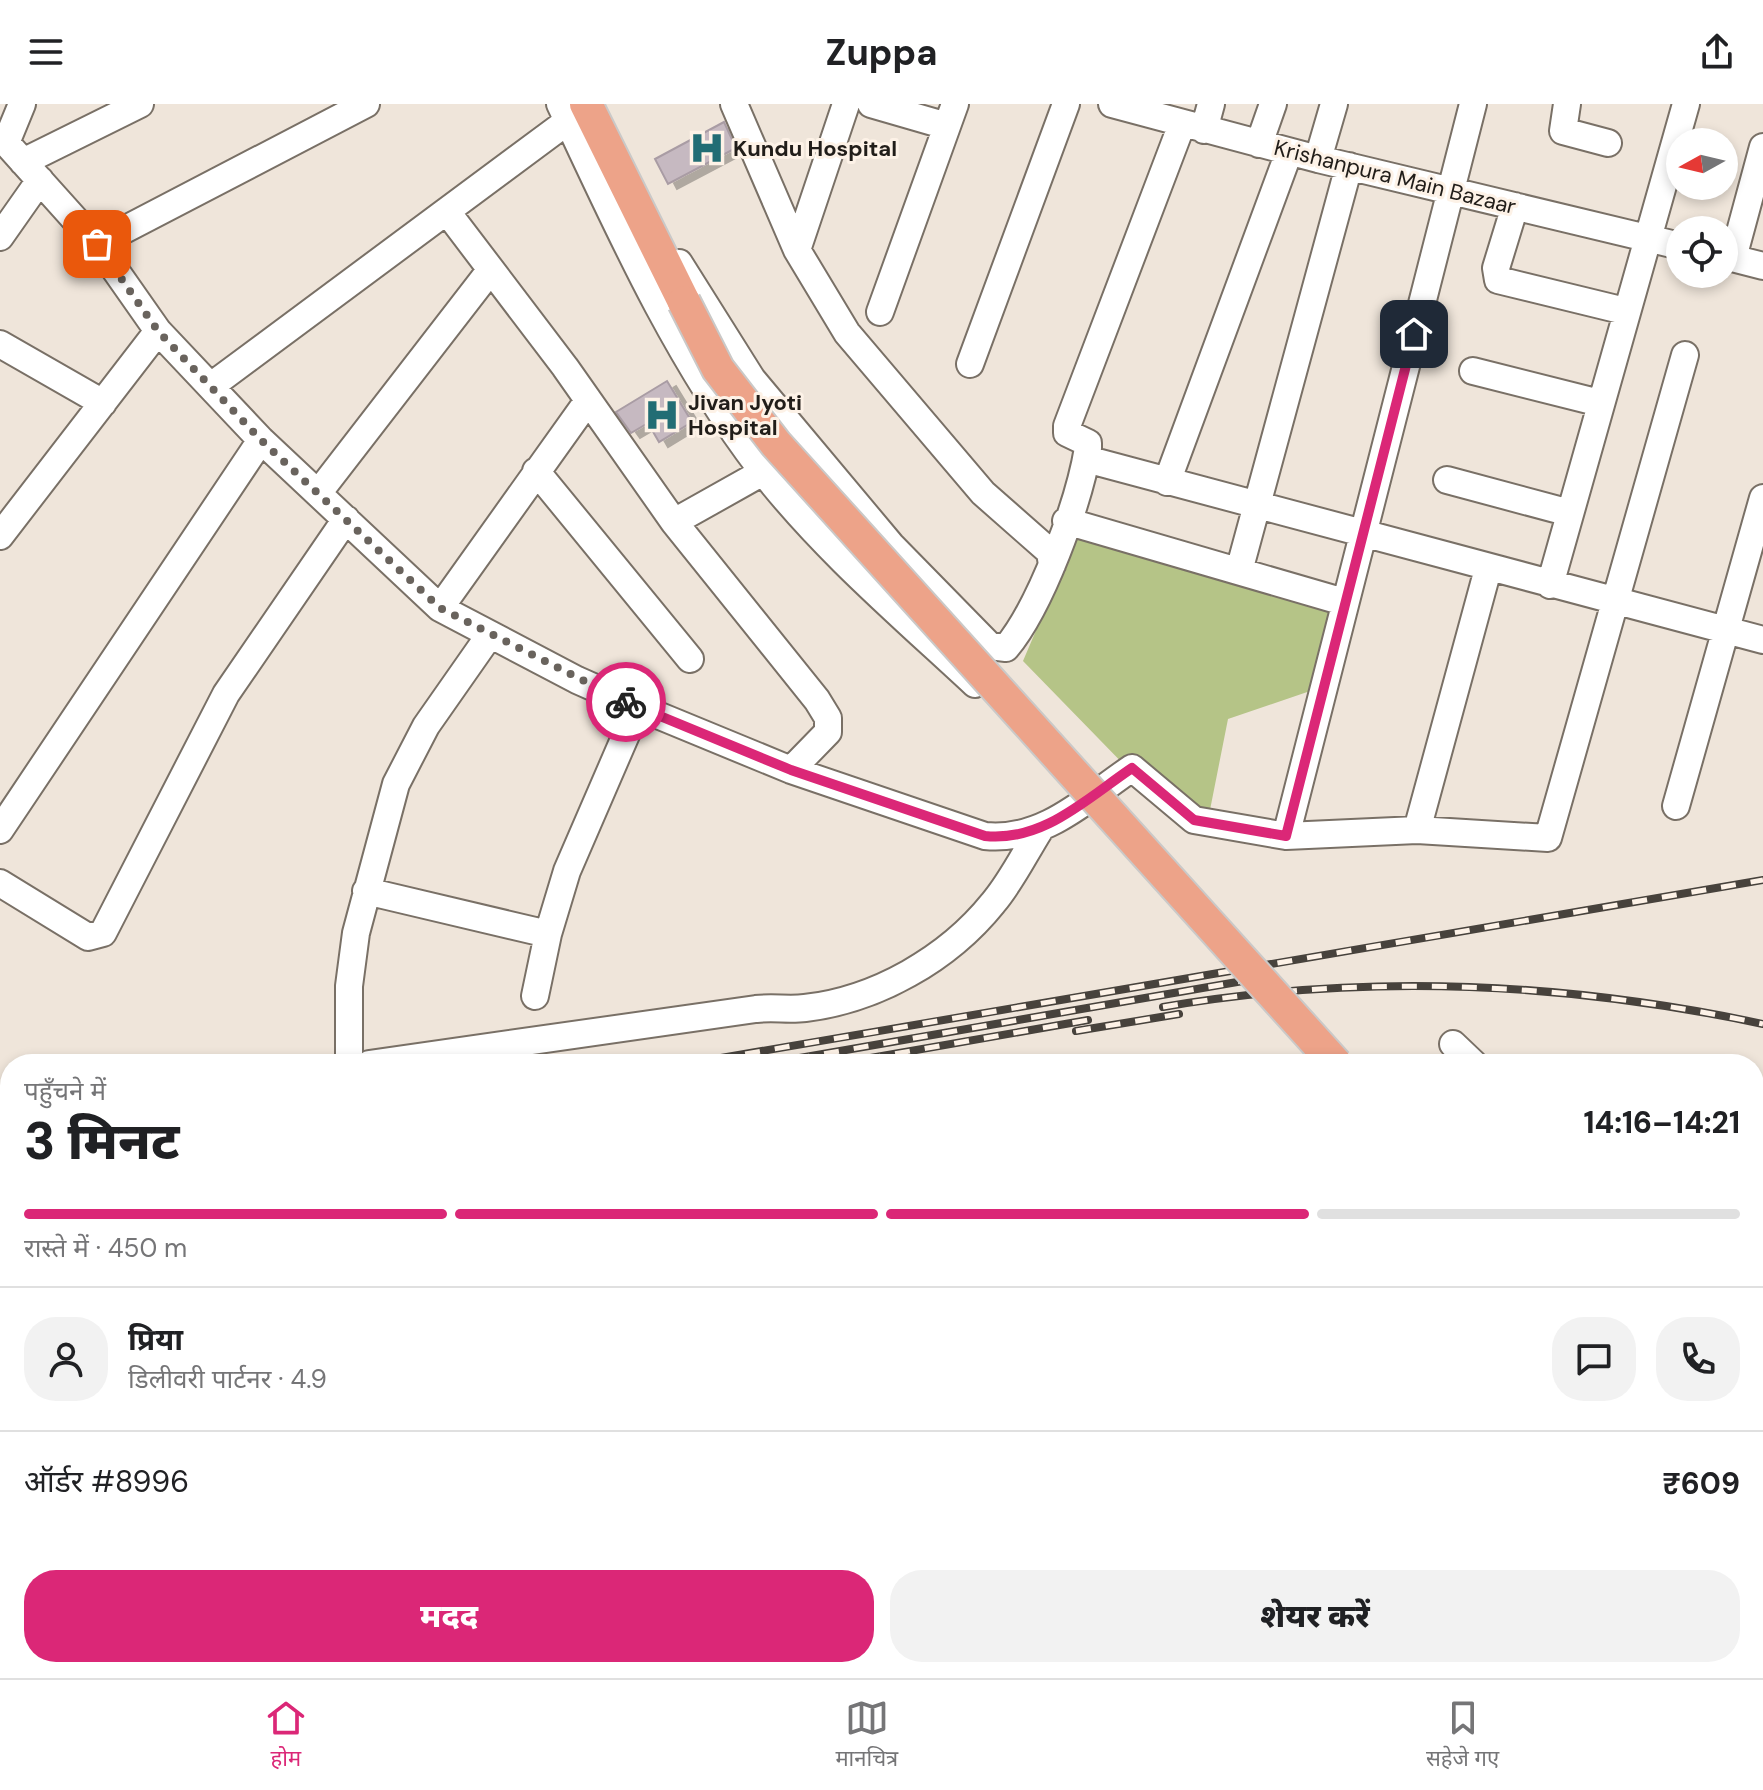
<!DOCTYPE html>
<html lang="hi">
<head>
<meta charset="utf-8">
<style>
	:root { --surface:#fff; --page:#f2f2f2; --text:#202124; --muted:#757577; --line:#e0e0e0; --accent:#db2777 }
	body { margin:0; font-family:"DM Sans","Noto Sans Devanagari",sans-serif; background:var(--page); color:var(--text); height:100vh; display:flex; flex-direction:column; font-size:30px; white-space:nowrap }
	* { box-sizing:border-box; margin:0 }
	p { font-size:26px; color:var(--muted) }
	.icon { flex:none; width:44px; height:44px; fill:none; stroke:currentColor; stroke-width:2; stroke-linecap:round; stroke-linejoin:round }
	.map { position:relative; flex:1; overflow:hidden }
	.sheet { position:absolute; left:0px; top:950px; width:1764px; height:624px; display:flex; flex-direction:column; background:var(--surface); border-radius:32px 32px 0 0; box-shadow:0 4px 12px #0003 }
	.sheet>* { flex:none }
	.needle { width:52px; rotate:262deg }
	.tools { position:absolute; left:1666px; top:24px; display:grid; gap:16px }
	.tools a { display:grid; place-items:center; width:72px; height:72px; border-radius:50%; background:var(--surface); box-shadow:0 4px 12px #0003; font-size:40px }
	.pin { position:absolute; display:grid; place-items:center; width:68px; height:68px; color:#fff; margin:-34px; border-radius:16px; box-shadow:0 4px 12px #0006 }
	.courier { position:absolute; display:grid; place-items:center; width:80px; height:80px; margin:-40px; border:6px solid #db2777; border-radius:50%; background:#fff; color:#222; box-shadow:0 2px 10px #0007 }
	.summary em { font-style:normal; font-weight:800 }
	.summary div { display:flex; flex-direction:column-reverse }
	.summary { display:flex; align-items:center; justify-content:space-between; height:136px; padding:0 24px }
	h1 { font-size:52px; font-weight:800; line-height:60px }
	.bar { display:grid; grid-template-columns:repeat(4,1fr); gap:12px 8px; align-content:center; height:96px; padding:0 24px }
	.bar i { height:10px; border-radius:6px; background:var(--line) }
	.bar .on { background:var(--accent) }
	.bar p { grid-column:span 4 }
	.line { display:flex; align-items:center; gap:20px; padding:0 24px; border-top:2px solid var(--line) }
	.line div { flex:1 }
	.round { display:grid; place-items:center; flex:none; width:84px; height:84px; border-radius:32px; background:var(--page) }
	.button { display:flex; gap:16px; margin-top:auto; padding:16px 24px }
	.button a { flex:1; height:92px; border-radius:32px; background:var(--accent); color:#fff; font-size:32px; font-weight:800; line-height:92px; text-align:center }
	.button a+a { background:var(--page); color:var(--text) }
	header { display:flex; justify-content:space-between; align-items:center; height:104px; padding:0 24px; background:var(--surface); font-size:36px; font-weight:800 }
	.tabs { display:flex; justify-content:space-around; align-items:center; height:112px; border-top:2px solid var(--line); background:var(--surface); font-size:22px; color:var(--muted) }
	.tabs a { display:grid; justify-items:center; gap:4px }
	.tabs .on { color:var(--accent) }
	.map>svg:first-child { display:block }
	.green { fill:#b5c487 }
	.building { fill:#c6b9c1; stroke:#a99ca4; stroke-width:2; filter:url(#shadow) }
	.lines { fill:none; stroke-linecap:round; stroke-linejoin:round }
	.minor-casing { stroke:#797066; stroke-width:30 }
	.major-casing { stroke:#cac9c8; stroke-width:36 }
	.minor { stroke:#fff; stroke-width:26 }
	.major { stroke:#eda389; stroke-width:32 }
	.rail-casing { stroke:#47423c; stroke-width:8 }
	.rail { stroke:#fdf2e7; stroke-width:5; stroke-dasharray:15; stroke-linecap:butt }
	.major-bridge-casing { stroke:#cac9c8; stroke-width:36; stroke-linecap:butt }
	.major-bridge { stroke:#eda389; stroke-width:32 }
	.done { stroke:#69635d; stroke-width:8; stroke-dasharray:0 14.4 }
	.route { stroke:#db2777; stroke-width:10 }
	.labels { text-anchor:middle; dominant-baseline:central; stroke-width:6; stroke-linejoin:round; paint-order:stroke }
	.poi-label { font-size:22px; font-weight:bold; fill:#211d19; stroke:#fdf2e7; text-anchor:start }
	.street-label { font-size:22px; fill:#211d19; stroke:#fdf2e7 }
</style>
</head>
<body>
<header><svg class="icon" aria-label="menu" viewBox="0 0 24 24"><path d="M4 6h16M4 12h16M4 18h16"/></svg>Zuppa<svg class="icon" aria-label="share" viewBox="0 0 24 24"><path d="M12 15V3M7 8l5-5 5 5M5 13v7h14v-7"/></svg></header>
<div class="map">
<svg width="1763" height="1574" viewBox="0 0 1763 1574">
	<defs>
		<filter id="shadow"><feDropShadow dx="9" dy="5" stdDeviation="0" flood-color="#0004"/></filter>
	</defs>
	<rect width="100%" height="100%" fill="#efe5da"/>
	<path class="green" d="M1078,428L1337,507L1316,585L1228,615L1208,716L1174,712L1023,557Z"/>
	<path class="building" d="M724,18L736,44L668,80L655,55Z
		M667,277L692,318L659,338L648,319L631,329L616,308Z"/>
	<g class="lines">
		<g class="minor-casing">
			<path id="minor" d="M560,0C619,126 676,254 761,365C823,445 902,512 975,580
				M734,0L797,146L847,229L983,389L1050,448L1052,461
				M871,0L947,22
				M1112,0L1318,55L1680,142
				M1567,0L1563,27L1608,39
				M1204,26L1211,0
				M0,32L97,140L158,227L261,336L440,504L577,576L638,603L791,666L985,732C1043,738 1086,695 1132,664L1194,716L1286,732L1417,726L1548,734L1685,251
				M6,39L22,0
				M1259,40L1273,0
				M1318,55L1334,0
				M23,58L140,0
				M1515,102L1496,164L1498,176L1625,207
				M448,109L565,263L674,418L817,596L828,614V628L791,666
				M0,133L40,76
				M97,140L366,0
				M797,146L846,0
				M1724,152L1763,162
				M1733,154L1763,43
				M679,159L752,275L891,441L990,542L1006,544C1041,502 1079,399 1088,344V339L1067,329V322L1182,20
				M880,208L955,0
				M0,240L103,299
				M970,260L1066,0
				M1473,267L1600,299
				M211,282L568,17
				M1086,355L1763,536
				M536,367L690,555
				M1447,376L1570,409
				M1167,378L1289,48
				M319,388L489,168
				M1066,417L1344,498
				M674,418L763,368
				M0,432L158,227
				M1239,467L1349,62
				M1550,481L1686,0
				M440,504L587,298
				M1676,702L1763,394
				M0,726L261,336
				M1417,726L1488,465
				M1286,732L1473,0
				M0,779L88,833L103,829L226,590L346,415
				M366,787L548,830
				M535,892L548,830L567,767L638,603
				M1453,940L1474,960
				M349,960V882L356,829L396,680L426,622L489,532
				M369,960L756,905C773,903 789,906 805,904C876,896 948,855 993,799C1011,778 1024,751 1039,727
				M0,1019L10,1018
				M1754,1115L1763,1120
				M0,1230L10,1226
				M1754,1254L1763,1258
				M0,1387L10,1382
				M1754,1469L1763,1467
				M0,1486L10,1499
				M54,1564L60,1574
				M259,1564L308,1574
				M811,1564L813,1574
				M1091,1564L1093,1574
				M1314,1564L1316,1574
				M1494,1564L1496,1574
				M1605,1564L1607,1574
				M150,1574L171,1564
				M664,1574L665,1564
				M1238,1574L1240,1564"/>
		</g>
		<g class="major-casing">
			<path id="major" d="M586,0L684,198
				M1754,1205L1763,1210"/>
		</g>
		<use href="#minor" class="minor"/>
		<use href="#major" class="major"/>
		<g class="rail-casing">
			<path id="rail" d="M1163,903C1362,869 1566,878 1763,920
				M1076,927L1179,910
				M686,960L1763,776
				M765,960L1266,873
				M836,960L1088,916
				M0,1079L10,1077
				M0,1093L10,1091
				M0,1108L10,1106"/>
		</g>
		<use href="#rail" class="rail"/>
		<g class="major-bridge-casing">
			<path id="major-bridge" d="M684,198L718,265L776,340L1336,960"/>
		</g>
		<use href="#major-bridge" class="major-bridge"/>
	</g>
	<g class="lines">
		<path class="done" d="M97,140L158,227L261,336L440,504L626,598"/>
		<path class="route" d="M626,598L791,666L985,732C1043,738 1086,695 1132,664L1194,716L1286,732L1414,230"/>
	</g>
	<defs>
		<g id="hospital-bare" transform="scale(2.76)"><path d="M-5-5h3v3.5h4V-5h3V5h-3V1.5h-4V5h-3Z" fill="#226d74" stroke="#fdf2e7" stroke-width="2.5" paint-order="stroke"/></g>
	</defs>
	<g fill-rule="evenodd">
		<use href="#hospital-bare" x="707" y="44"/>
		<use href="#hospital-bare" x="662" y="311"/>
	</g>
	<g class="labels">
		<g class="poi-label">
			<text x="733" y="44">Kundu Hospital</text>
			<text x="688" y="298">Jivan Jyoti<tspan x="688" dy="25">Hospital</tspan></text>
		</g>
		<g class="street-label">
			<text transform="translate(1395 73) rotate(14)">Krishanpura Main Bazaar</text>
		</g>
	</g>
</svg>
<div class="tools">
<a><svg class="needle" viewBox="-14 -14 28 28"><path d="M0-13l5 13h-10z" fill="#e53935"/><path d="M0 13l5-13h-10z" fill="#757577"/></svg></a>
<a><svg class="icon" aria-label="locate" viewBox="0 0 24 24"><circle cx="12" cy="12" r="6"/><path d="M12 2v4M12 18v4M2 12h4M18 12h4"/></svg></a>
</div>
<div class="pin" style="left:97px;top:140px;background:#ea580c"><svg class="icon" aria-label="bag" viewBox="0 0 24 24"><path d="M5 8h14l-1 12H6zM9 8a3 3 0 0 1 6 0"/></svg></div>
<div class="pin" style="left:1414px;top:230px;background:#1f2937"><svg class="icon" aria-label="home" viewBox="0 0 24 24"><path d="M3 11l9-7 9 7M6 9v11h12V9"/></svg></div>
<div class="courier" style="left:626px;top:598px"><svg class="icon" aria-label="bike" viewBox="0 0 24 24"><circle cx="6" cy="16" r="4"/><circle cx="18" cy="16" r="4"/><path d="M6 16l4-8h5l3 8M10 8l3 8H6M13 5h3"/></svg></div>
<section class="sheet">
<div class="summary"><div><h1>3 मिनट</h1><p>पहुँचने में</p></div><em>14:16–14:21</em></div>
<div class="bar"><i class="on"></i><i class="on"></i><i class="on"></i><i></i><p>रास्ते में · 450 m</p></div>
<div class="line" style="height:144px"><a class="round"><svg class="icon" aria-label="person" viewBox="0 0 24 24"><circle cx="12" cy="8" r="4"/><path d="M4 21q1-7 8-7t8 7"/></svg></a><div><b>प्रिया</b><p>डिलीवरी पार्टनर · 4.9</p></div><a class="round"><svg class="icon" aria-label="chat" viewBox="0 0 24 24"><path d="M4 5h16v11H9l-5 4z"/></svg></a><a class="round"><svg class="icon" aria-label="phone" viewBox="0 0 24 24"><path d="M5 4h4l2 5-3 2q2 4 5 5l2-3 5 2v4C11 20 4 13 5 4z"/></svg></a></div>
<div class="line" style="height:104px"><div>ऑर्डर #8996</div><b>₹609</b></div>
<div class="button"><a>मदद</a><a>शेयर करें</a></div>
</section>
</div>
<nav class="tabs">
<a class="on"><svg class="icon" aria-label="home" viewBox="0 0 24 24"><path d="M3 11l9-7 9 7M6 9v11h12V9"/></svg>होम</a>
<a><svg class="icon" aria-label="map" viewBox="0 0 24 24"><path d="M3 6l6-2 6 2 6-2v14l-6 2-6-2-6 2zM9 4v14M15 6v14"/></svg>मानचित्र</a>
<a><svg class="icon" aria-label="saved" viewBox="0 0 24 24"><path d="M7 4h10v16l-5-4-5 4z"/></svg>सहेजे गए</a>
</nav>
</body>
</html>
